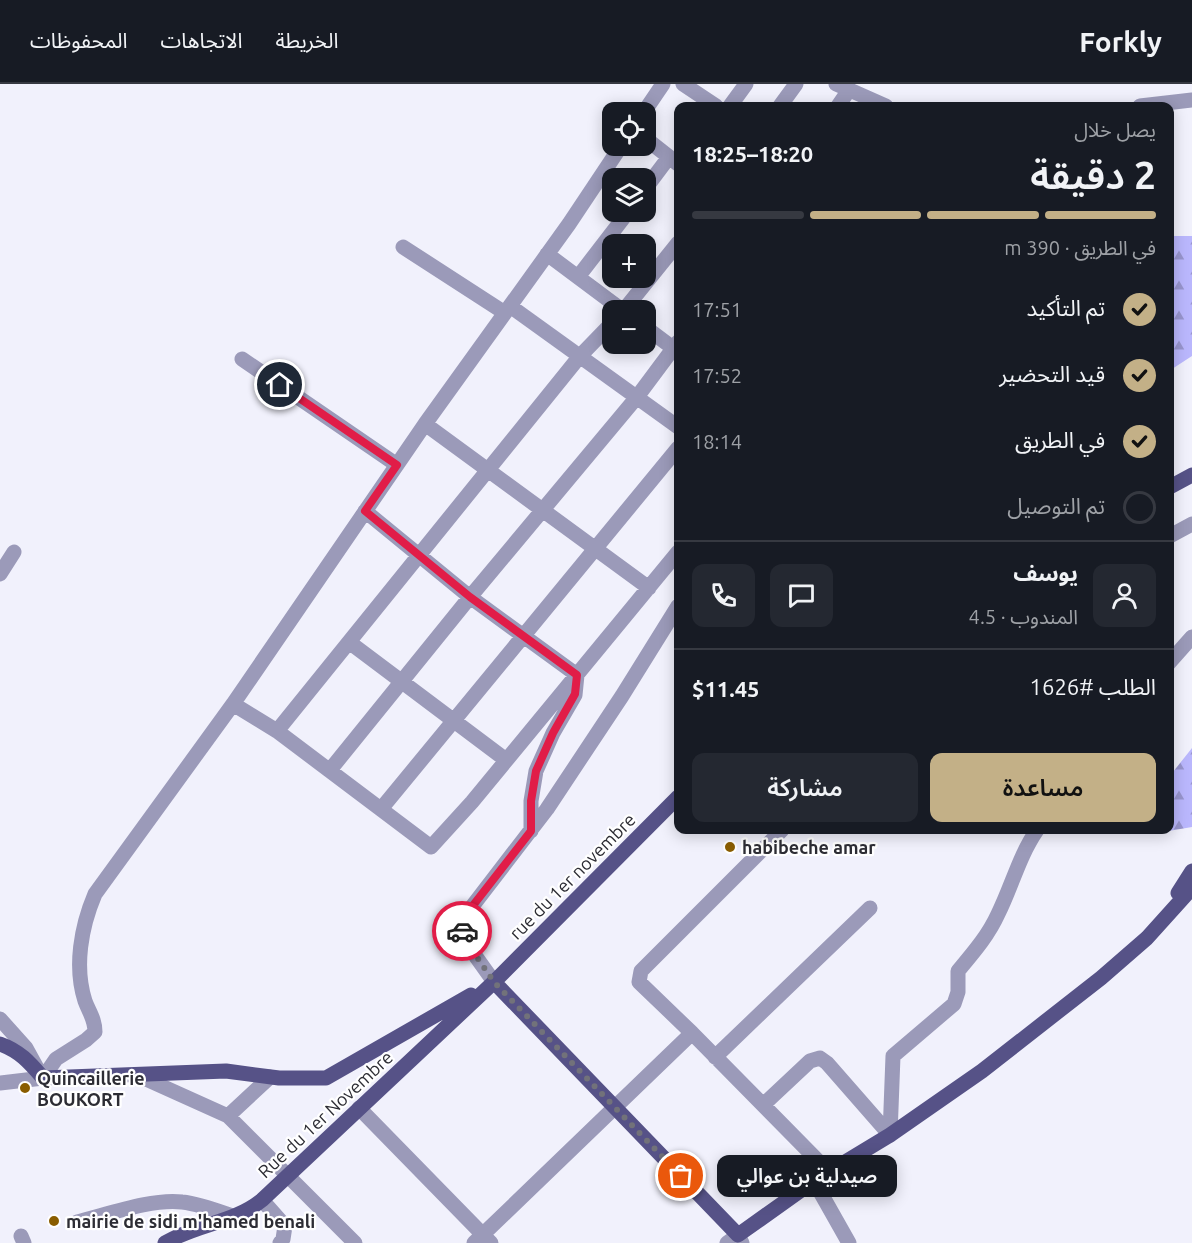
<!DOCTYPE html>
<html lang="ar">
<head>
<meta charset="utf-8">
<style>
	:root { --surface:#171b24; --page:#242831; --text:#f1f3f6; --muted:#9ea1a6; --line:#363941; --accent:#c3b087 }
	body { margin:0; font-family:Ubuntu,"Noto Sans Arabic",sans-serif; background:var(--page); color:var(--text); direction:rtl; height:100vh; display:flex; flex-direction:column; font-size:22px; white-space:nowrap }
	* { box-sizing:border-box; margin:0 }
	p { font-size:20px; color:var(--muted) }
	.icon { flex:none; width:33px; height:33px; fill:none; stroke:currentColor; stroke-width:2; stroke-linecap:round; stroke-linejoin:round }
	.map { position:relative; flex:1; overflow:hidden; direction:ltr }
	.drawer { position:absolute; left:674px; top:18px; width:500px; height:732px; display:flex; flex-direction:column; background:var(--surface); border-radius:12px; box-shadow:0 3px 15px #0003; direction:rtl }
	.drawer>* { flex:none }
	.buttons { position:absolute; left:602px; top:18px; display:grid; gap:12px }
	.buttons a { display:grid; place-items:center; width:54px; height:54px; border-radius:12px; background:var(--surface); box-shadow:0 3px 15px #0003; font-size:30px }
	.pin { position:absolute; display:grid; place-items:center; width:51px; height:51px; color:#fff; margin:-26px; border:3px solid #fff; border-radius:50%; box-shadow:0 2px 6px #0007 }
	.courier { position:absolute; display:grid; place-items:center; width:60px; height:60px; margin:-30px; border:4px solid #e11d48; border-radius:50%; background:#fff; color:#222; box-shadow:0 2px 8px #0007 }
	.bubble { position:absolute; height:42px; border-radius:12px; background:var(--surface); box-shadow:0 3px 15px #0003; font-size:20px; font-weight:600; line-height:42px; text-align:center; direction:rtl }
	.headline em { font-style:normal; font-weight:600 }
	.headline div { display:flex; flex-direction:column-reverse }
	.headline { display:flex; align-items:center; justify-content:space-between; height:102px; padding:0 18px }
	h1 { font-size:39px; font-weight:600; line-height:45px }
	.bar { display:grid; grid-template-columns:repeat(4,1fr); gap:9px 6px; align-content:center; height:72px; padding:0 18px }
	.bar i { height:8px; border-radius:4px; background:var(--line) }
	.bar .active { background:var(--accent) }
	.bar p { grid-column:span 4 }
	.line { display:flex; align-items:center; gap:15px; padding:0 18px; border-top:2px solid var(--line) }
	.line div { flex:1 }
	.round { display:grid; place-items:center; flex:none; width:63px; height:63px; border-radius:12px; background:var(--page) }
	ol { padding:0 18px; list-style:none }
	li { display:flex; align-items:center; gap:18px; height:66px }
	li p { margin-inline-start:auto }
	li .icon { padding:6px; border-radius:50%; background:var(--accent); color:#111; stroke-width:4 }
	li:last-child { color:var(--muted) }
	li i { width:33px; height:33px; border:3px solid var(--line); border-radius:50% }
	.action { display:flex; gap:12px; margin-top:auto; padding:12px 18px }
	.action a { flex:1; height:69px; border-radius:12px; background:var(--accent); color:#111; font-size:24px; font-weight:600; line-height:69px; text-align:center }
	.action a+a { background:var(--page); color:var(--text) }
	header { display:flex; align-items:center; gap:36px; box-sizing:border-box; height:84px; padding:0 30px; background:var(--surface); border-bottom:2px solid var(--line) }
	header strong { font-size:28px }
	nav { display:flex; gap:33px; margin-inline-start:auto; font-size:21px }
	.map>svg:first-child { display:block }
	.forest { fill:url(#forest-firs) }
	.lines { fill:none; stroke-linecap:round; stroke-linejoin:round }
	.minor { stroke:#9b9ab9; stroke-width:15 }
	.major { stroke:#565287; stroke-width:15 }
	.done { stroke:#72727a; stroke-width:6; stroke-dasharray:0 10.8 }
	.route { stroke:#e11d48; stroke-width:8 }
	.poi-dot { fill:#8a5d00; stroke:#fff; stroke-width:2 }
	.labels { text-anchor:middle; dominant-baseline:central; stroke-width:4.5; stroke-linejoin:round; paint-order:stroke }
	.poi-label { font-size:18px; font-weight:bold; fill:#2d2d34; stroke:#fff; text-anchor:start }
	.street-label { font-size:18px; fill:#2d2d34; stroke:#fff }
</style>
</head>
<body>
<header>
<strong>Forkly</strong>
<nav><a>الخريطة</a><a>الاتجاهات</a><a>المحفوظات</a></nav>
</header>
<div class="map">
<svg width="1192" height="1159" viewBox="0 0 1192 1159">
	<defs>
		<pattern id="forest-firs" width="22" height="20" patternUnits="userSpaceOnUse" patternTransform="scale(1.5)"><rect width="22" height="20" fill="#bab7fd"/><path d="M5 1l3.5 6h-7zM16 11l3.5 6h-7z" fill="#9895ce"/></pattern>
	</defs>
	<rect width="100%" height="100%" fill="#f1f1fc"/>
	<path class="forest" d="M1169,152H1192V272L1169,287Z
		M1192,664V743L1151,750L1142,746H1168L1169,693Z"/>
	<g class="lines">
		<path class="minor" d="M683,0L716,22
			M836,0L886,22
			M730,22L746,0
			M780,22L796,0
			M838,22L849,6
			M1140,22L1192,16
			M644,28L663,0
			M645,54L678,80
			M645,105L669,73
			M403,163L505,229
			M547,170L622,226
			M578,193L628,128
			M510,222L678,343
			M624,226L678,159
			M645,243L673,264
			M242,275L397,381
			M425,340L649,504
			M365,427L470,513L577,591L575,611L553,649L536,687L531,717V747
			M1168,453L1192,440
			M0,490L14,468
			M349,558L506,676
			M1168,580L1192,553
			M233,620L277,647L431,763L472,718L678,468
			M277,647L580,272L612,239
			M330,686L470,513L637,313L678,258
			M381,725L678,364
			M494,898L469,863L462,848L464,833L547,725L622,612L678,522
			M0,935L26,964L37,984
			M692,949L639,898L641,887L782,746
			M715,973L870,824
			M137,991L228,1032L355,1159
			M0,999L43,994L56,975L86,956L95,948C95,935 89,928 85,917C74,883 81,843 95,810L233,620L425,340L569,140L621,62
			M763,1021L810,977L820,974L827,979L890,1051
			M359,1024L491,1159
			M228,1032L270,993
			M890,1051L893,972L954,920L958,908V887C973,869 988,852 998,830C1012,802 1019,772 1037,746
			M814,1097L849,1159
			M262,1116L285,1142L283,1155L280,1159
			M77,1138C106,1131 153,1114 182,1118C200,1120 218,1127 235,1133
			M21,1152L24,1159
			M474,1159L692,949L829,1088
			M727,1159L738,1151L742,1159"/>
		<path class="major" d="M1168,404L1192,391
			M1178,809L1192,787
			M494,898L738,1151L814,1097L890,1051L982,987L1101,894L1147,854L1192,804
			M0,960C20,967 30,979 43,994L226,987L279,994H326L471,911
			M165,1159C196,1140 234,1139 262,1116L494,898L678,713"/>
	</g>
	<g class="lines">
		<path class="done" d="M462,847L470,863L494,898L681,1092"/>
		<path class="route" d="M280,301L397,381L365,427L470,513L577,591L575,610L553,649L536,687L531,717V747L464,833L462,847"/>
	</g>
	<g class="poi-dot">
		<circle cx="730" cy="763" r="6"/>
		<circle cx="25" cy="1004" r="6"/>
		<circle cx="54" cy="1137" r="6"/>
	</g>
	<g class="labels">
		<g class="poi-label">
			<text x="742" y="763">habibeche amar</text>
			<text x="37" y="994">Quincaillerie<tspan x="37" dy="21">BOUKORT</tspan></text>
			<text x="66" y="1137">mairie de sidi m'hamed benali</text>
		</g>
		<g class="street-label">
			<text transform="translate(572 792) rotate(-45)">rue du 1er novembre</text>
			<text transform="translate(325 1030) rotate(-43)">Rue du 1er Novembre</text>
		</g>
	</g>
</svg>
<div class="buttons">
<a><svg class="icon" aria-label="locate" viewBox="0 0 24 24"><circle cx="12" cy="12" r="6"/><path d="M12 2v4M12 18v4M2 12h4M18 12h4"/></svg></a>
<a><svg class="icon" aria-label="layers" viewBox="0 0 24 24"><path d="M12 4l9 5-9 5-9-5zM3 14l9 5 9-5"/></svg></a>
<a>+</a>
<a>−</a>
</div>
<div class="pin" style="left:681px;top:1092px;background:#ea580c"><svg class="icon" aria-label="bag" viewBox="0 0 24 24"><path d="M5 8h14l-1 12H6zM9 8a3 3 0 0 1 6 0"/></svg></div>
<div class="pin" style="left:280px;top:301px;background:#1f2937"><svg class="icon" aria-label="home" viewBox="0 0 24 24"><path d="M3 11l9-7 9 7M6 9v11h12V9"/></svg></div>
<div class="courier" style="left:462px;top:847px"><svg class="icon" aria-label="car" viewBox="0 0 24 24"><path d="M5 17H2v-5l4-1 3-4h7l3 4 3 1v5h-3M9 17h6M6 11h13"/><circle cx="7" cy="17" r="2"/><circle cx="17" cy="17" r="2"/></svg></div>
<div class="bubble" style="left:717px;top:1071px;width:180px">صيدلية بن عوالي</div>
<section class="drawer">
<div class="headline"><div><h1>2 دقيقة</h1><p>يصل خلال</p></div><em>18:20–18:25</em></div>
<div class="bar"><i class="active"></i><i class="active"></i><i class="active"></i><i></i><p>في الطريق · 390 m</p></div>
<ol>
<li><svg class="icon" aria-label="check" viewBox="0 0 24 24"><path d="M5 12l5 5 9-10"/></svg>تم التأكيد<p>17:51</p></li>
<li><svg class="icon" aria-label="check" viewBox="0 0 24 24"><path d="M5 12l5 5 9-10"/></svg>قيد التحضير<p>17:52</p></li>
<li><svg class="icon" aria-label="check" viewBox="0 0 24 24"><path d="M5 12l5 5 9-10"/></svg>في الطريق<p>18:14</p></li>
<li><i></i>تم التوصيل</li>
</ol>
<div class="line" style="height:108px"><a class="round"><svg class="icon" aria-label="person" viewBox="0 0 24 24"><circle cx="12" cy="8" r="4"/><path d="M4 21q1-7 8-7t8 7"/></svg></a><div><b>يوسف</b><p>المندوب · 4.5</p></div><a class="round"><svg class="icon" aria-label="chat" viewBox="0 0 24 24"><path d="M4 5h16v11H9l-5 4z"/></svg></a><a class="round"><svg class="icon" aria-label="phone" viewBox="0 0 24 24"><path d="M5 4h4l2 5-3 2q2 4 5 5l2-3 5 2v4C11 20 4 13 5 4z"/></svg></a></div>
<div class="line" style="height:78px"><div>الطلب #1626</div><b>$11.45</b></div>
<div class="action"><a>مساعدة</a><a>مشاركة</a></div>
</section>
</div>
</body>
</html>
